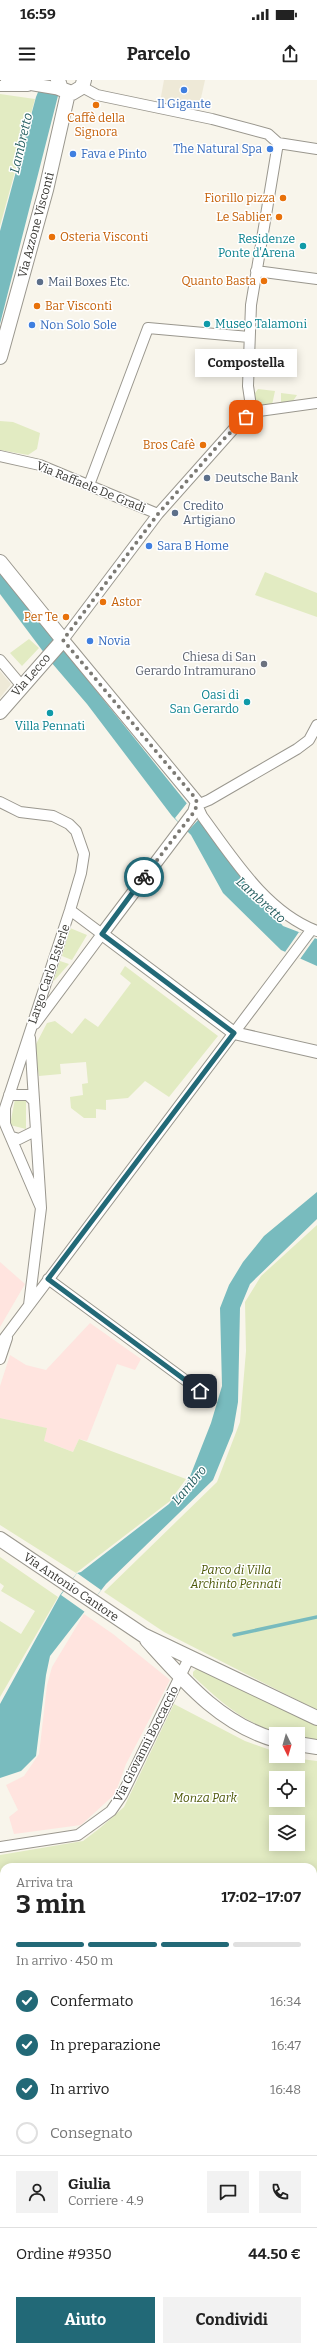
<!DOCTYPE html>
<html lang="it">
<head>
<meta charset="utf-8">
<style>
	:root { --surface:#fff; --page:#f2f2f2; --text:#222; --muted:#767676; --line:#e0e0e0; --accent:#226977 }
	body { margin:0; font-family:Bitter,serif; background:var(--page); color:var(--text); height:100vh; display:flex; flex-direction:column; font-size:15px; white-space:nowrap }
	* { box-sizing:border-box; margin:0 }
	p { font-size:13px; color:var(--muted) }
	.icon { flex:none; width:22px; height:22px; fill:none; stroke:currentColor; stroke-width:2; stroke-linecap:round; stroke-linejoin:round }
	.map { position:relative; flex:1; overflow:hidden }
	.details { position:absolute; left:0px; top:1783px; width:317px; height:488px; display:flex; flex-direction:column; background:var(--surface); border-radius:12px 12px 0 0; box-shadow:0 2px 10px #0003 }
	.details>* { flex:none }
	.needle { width:26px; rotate:175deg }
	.buttons { position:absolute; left:269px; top:1647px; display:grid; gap:8px }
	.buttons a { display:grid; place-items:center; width:36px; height:36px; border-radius:0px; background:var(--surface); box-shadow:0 2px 10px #0003; font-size:20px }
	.pin { position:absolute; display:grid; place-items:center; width:34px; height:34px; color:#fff; margin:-17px; border-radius:8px; box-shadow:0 2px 6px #0006 }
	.courier { position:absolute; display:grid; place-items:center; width:40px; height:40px; margin:-20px; border:3px solid #226977; border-radius:50%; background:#fff; color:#222; box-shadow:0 1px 5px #0007 }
	.bubble { position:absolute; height:28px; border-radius:0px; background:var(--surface); box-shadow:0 2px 10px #0003; font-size:13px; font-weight:700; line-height:28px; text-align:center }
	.headline em { font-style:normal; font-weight:700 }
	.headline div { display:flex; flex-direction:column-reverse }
	.headline { display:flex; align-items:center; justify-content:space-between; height:68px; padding:0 16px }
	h1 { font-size:26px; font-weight:700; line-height:30px }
	.bar { display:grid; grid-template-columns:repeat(4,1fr); gap:6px 4px; align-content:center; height:48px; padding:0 16px }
	.bar i { height:5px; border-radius:3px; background:var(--line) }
	.bar .selected { background:var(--accent) }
	.bar p { grid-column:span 4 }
	.line { display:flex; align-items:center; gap:10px; padding:0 16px; border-top:1px solid var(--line) }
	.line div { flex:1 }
	.round { display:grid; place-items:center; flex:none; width:42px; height:42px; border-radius:0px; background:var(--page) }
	ol { padding:0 16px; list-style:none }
	li { display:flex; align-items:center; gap:12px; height:44px }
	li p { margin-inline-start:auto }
	li .icon { padding:4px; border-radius:50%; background:var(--accent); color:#fff; stroke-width:4 }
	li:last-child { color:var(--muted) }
	li i { width:22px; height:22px; border:2px solid var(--line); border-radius:50% }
	.cta { display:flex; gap:8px; margin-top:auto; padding:8px 16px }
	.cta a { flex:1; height:46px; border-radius:0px; background:var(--accent); color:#fff; font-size:16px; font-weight:700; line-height:46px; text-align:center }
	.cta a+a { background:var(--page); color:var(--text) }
	.status { display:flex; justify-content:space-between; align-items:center; height:28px; padding:0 20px; background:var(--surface); direction:ltr }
	.status svg { height:11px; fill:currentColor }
	header { display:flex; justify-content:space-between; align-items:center; height:52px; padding:0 16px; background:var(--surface); font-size:18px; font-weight:700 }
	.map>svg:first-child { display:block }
	.built { fill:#eee9d7 }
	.industrial { fill:#ffe4df }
	.green { fill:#e2ebc2; fill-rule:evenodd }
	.water { fill:#78bbbe }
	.pier { fill:#f8f5eb }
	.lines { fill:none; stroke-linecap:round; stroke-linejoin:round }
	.stream { stroke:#78bbbe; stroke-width:3.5 }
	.minor-casing { stroke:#9a978e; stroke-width:12 }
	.tertiary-casing { stroke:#9a978e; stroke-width:14 }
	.secondary-casing { stroke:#9a978e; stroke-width:16 }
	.minor { stroke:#fff; stroke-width:10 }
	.tertiary { stroke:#fff; stroke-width:12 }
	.secondary { stroke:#fff; stroke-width:14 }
	.done { stroke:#7c7a74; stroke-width:4; stroke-dasharray:0 7.2 }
	.route { stroke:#226977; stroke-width:5 }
	.shop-dot { fill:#3f7fe0; stroke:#fff; stroke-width:1.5 }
	.food-dot { fill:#e8710a; stroke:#fff; stroke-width:1.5 }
	.culture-dot { fill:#0f9aa8; stroke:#fff; stroke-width:1.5 }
	.service-dot { fill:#5c6f8a; stroke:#fff; stroke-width:1.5 }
	.worship-dot { fill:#6b7280; stroke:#fff; stroke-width:1.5 }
	.labels { text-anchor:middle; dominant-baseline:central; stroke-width:3; stroke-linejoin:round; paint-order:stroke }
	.shop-label { font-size:12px; fill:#366cbe; stroke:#fff; text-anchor:start }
	.food-label { font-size:12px; fill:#c56008; stroke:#fff; text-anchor:end }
	.street-label { font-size:12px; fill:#393834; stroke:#fff }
	.culture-label { font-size:12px; fill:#0d838f; stroke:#fff; text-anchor:end }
	.service-label { font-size:12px; fill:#4e5e75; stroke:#fff; text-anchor:start }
	.worship-label { font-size:12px; fill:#5b616d; stroke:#fff; text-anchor:end }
	.park-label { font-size:12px; font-style:italic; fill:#4e5909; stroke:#fff }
	.water-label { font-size:13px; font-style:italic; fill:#265f61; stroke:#fff }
</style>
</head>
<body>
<div class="status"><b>16:59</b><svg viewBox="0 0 49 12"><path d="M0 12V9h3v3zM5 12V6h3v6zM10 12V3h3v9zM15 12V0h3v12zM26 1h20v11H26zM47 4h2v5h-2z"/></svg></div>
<header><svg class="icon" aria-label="menu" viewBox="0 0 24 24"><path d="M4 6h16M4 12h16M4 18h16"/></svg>Parcelo<svg class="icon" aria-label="share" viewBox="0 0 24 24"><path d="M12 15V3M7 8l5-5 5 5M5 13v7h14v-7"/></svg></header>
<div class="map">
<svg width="317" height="2271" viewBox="0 0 317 2271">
	<rect width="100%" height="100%" fill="#f8f5eb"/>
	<path class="built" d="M164,0H205L199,27L164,20L160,22Z
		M0,591L11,604L0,618Z"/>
	<path class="industrial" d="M0,1182L25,1204L0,1247Z
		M90,1243L141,1279L135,1290L117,1284L87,1361L79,1359L73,1372L44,1361L46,1348L0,1338V1306L10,1275L26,1285L46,1290Z
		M84,1534L113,1554L170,1600L126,1684L115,1714L81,1745L14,1754L9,1737L18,1730L6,1705L24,1696L39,1674L47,1605L52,1587Z"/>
	<path class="green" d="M0,14L35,19L0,146Z
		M258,309L275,311L272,325C263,326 257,325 253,316Z
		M281,313L297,315L293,321L281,323Z
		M0,341L13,342L40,353L37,369L28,375L0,370Z
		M265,492L317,513V537L255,515Z
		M29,559L39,568L22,586L10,573Z
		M70,848L87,855L72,880L62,876Z
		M60,881L69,884L53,902Z
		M125,886L218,956L169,1017L145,1001L128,1018L106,1020V1030L96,1029V1038H84L71,1028L70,1017L83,1015L82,1004L88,1003L86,982L60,984L61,994L39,996L34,968L47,943L55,941L72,954L85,938L98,947L131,903L120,894Z
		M15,1019L26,1021V1049L10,1045Z
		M317,1145V1630L164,1552L104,1512L217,1402L240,1342L246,1271L245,1222L261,1196Z
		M0,1338L47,1348L44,1361L73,1372L79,1359L186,1399L170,1421L76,1493L0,1445Z
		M0,1477L58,1517L0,1617V1541L21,1554L35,1531L1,1511L4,1506L0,1503Z
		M197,1588L202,1589L317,1645V1660L298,1656V1654C255,1654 223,1624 193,1596V1592Z
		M174,1624L245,1661L276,1672V1676L317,1681V2271H0V1775L83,1761L100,1748L124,1727ZM276,1698H298V1720H276ZM276,1742H298V1764H276ZM4,1787H313V2267H4Z"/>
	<path class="water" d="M43,0H62L0,244V151L36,17Z
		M0,491L201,741L248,805L283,846L317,859V886L281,870L223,813L191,755L172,736L87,624L51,582L0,514Z
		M317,1112V1139L250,1204L240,1228L238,1322L233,1351L213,1400L106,1504L50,1576L46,1595L36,1676L21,1691L0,1698V1624L60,1515L77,1493L81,1492L169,1424L189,1399L211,1343L222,1306L220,1228L229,1205L243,1182L264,1156Z"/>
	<path class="pier" d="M187,723L199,739L187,752L175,738Z
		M299,852L315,858L300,879L285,872Z
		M77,1493L101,1510L85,1532L61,1515Z"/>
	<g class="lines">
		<path class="stream" d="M234,1555L317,1537
			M313,1811L317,1805
			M0,2033L4,2030
			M313,2152L317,2150"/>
		<g class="minor-casing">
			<path id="minor" d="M0,6H28
				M82,7L97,15L212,39L268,54L278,63
				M278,63L317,69
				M256,191L317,199
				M252,333L248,306L251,225L278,63
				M0,376L40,385L158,434
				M89,405L148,248L249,257
				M63,560L158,434L238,344L252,333L259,331L317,323
				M0,580L21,605
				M317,645L309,660L297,669L209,720L197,725L202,736C233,778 266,832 317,851
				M0,722L20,732L53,736L69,744L76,751L84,774L81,793L70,830L5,1028V1044L41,1128
				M35,944L102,854L70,830
				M9,1015H28L33,1020
				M12,1057L19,1059L35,1051
				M48,1199L200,1311
				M29,1225L41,1128L30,958
				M0,1264L312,849
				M0,1279L7,1258
				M0,1767L78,1755L111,1731L122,1715L190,1576"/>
		</g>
		<g class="tertiary-casing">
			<path id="tertiary" d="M7,0L61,9
				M63,560L197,722L194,732L102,854L234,953L317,972"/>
		</g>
		<g class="secondary-casing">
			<path id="secondary" d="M58,0L61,9L72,13L82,7L84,0
				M0,277L46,110L68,13
				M0,482L63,560L0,632
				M0,1459L143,1555L317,1638
				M147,1560C184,1601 220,1644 276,1660
				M298,1664L317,1667"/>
		</g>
		<use href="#minor" class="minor"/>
		<use href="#tertiary" class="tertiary"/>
		<use href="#secondary" class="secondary"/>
	</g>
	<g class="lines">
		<path class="done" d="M144,797L194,732L197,725L196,719L63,560L158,434L222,361L246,337"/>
		<path class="route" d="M144,797L102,854L234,953L48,1199L200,1311"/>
	</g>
	<g class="shop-dot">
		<circle cx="184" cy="10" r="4"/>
		<circle cx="270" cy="69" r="4"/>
		<circle cx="73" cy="74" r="4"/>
		<circle cx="32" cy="245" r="4"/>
		<circle cx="149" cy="466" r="4"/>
		<circle cx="90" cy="561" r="4"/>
	</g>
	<g class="food-dot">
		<circle cx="96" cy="25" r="4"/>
		<circle cx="283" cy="118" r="4"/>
		<circle cx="279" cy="137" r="4"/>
		<circle cx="52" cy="157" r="4"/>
		<circle cx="264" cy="201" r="4"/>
		<circle cx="37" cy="226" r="4"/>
		<circle cx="203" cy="365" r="4"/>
		<circle cx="103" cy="522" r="4"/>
		<circle cx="66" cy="537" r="4"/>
	</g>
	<g class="culture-dot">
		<circle cx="303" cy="166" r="4"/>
		<circle cx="207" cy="244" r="4"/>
		<circle cx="247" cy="622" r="4"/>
		<circle cx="50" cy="633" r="4"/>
	</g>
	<g class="service-dot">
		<circle cx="40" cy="202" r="4"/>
		<circle cx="207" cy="398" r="4"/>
		<circle cx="175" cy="433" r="4"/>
	</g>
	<circle class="worship-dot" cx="264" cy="584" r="4"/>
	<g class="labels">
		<g class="shop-label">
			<text x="184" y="24" text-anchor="middle">Il Gigante</text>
			<text x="262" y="69" text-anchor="end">The Natural Spa</text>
			<text x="81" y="74">Fava e Pinto</text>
			<text x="40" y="245">Non Solo Sole</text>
			<text x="157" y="466">Sara B Home</text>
			<text x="98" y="561">Novia</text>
		</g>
		<g class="food-label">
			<text x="96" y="38" text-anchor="middle">Caffè della<tspan x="96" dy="14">Signora</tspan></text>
			<text x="275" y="118">Fiorillo pizza</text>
			<text x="271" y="137">Le Sablier</text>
			<text x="60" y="157" text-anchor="start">Osteria Visconti</text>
			<text x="256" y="201">Quanto Basta</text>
			<text x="45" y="226" text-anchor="start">Bar Visconti</text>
			<text x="195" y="365">Bros Cafè</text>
			<text x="111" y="522" text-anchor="start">Astor</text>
			<text x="58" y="537">Per Te</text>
		</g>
		<g class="street-label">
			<text transform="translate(36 145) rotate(-75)">Via Azzone Visconti</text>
			<text transform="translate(91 407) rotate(22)">Via Raffaele De Gradi</text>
			<text transform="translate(31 595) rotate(-49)">Via Lecco</text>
			<text transform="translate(49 894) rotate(-71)">Largo Carlo Esterle</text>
			<text transform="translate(71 1507) rotate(34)">Via Antonio Cantore</text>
			<text transform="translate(146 1664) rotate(-63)">Via Giovanni Boccaccio</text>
		</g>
		<g class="culture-label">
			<text x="295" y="159">Residenze<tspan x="295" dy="14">Ponte d'Arena</tspan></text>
			<text x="215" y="244" text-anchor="start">Museo Talamoni</text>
			<text x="239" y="615">Oasi di<tspan x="239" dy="14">San Gerardo</tspan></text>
			<text x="50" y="646" text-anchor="middle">Villa Pennati</text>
		</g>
		<g class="service-label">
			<text x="48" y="202">Mail Boxes Etc.</text>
			<text x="215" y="398">Deutsche Bank</text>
			<text x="183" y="426">Credito<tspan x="183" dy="14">Artigiano</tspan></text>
		</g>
		<g class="worship-label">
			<text x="256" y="577">Chiesa di San<tspan x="256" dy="14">Gerardo Intramurano</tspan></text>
		</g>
		<g class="park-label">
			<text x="236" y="1490">Parco di Villa<tspan x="236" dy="14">Archinto Pennati</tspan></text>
			<text x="205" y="1718">Monza Park</text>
		</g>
		<g class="water-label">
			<text transform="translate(21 63) rotate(-77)">Lambretto</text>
			<text transform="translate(261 820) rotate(42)">Lambretto</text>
			<text transform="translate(189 1405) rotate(-50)">Lambro</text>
		</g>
	</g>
</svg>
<div class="buttons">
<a><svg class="needle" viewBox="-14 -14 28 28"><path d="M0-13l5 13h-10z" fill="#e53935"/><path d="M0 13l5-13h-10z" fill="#767676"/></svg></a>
<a><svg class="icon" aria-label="locate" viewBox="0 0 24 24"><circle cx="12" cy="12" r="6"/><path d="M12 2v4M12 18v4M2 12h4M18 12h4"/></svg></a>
<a><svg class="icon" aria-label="layers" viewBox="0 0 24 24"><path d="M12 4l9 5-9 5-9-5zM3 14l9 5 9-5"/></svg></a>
</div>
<div class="pin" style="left:246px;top:337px;background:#ea580c"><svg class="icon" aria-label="bag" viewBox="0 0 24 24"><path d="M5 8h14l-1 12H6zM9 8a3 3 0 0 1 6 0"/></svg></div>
<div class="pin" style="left:200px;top:1311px;background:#1f2937"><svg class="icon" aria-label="home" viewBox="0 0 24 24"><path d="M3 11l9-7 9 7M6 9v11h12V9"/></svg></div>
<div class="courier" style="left:144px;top:797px"><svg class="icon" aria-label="bike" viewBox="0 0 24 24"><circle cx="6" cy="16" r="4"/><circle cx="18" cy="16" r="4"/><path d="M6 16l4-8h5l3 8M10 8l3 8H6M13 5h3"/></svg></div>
<div class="bubble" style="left:195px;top:269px;width:102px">Compostella</div>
<section class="details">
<div class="headline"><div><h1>3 min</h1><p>Arriva tra</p></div><em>17:02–17:07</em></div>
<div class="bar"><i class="selected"></i><i class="selected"></i><i class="selected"></i><i></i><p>In arrivo · 450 m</p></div>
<ol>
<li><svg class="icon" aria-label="check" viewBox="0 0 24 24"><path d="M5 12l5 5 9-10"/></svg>Confermato<p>16:34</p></li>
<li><svg class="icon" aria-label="check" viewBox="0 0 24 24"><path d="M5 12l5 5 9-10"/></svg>In preparazione<p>16:47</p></li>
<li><svg class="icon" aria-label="check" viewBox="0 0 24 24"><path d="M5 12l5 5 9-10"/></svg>In arrivo<p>16:48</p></li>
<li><i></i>Consegnato</li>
</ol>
<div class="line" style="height:72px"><a class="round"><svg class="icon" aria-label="person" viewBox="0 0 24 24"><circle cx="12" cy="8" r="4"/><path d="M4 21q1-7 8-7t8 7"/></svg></a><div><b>Giulia</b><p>Corriere · 4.9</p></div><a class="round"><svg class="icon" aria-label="chat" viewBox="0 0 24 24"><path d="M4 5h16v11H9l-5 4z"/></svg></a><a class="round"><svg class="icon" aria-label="phone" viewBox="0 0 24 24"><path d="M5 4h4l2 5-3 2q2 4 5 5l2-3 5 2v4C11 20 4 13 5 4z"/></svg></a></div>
<div class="line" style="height:52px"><div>Ordine #9350</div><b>44.50 €</b></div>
<div class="cta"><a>Aiuto</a><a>Condividi</a></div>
</section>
</div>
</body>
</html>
